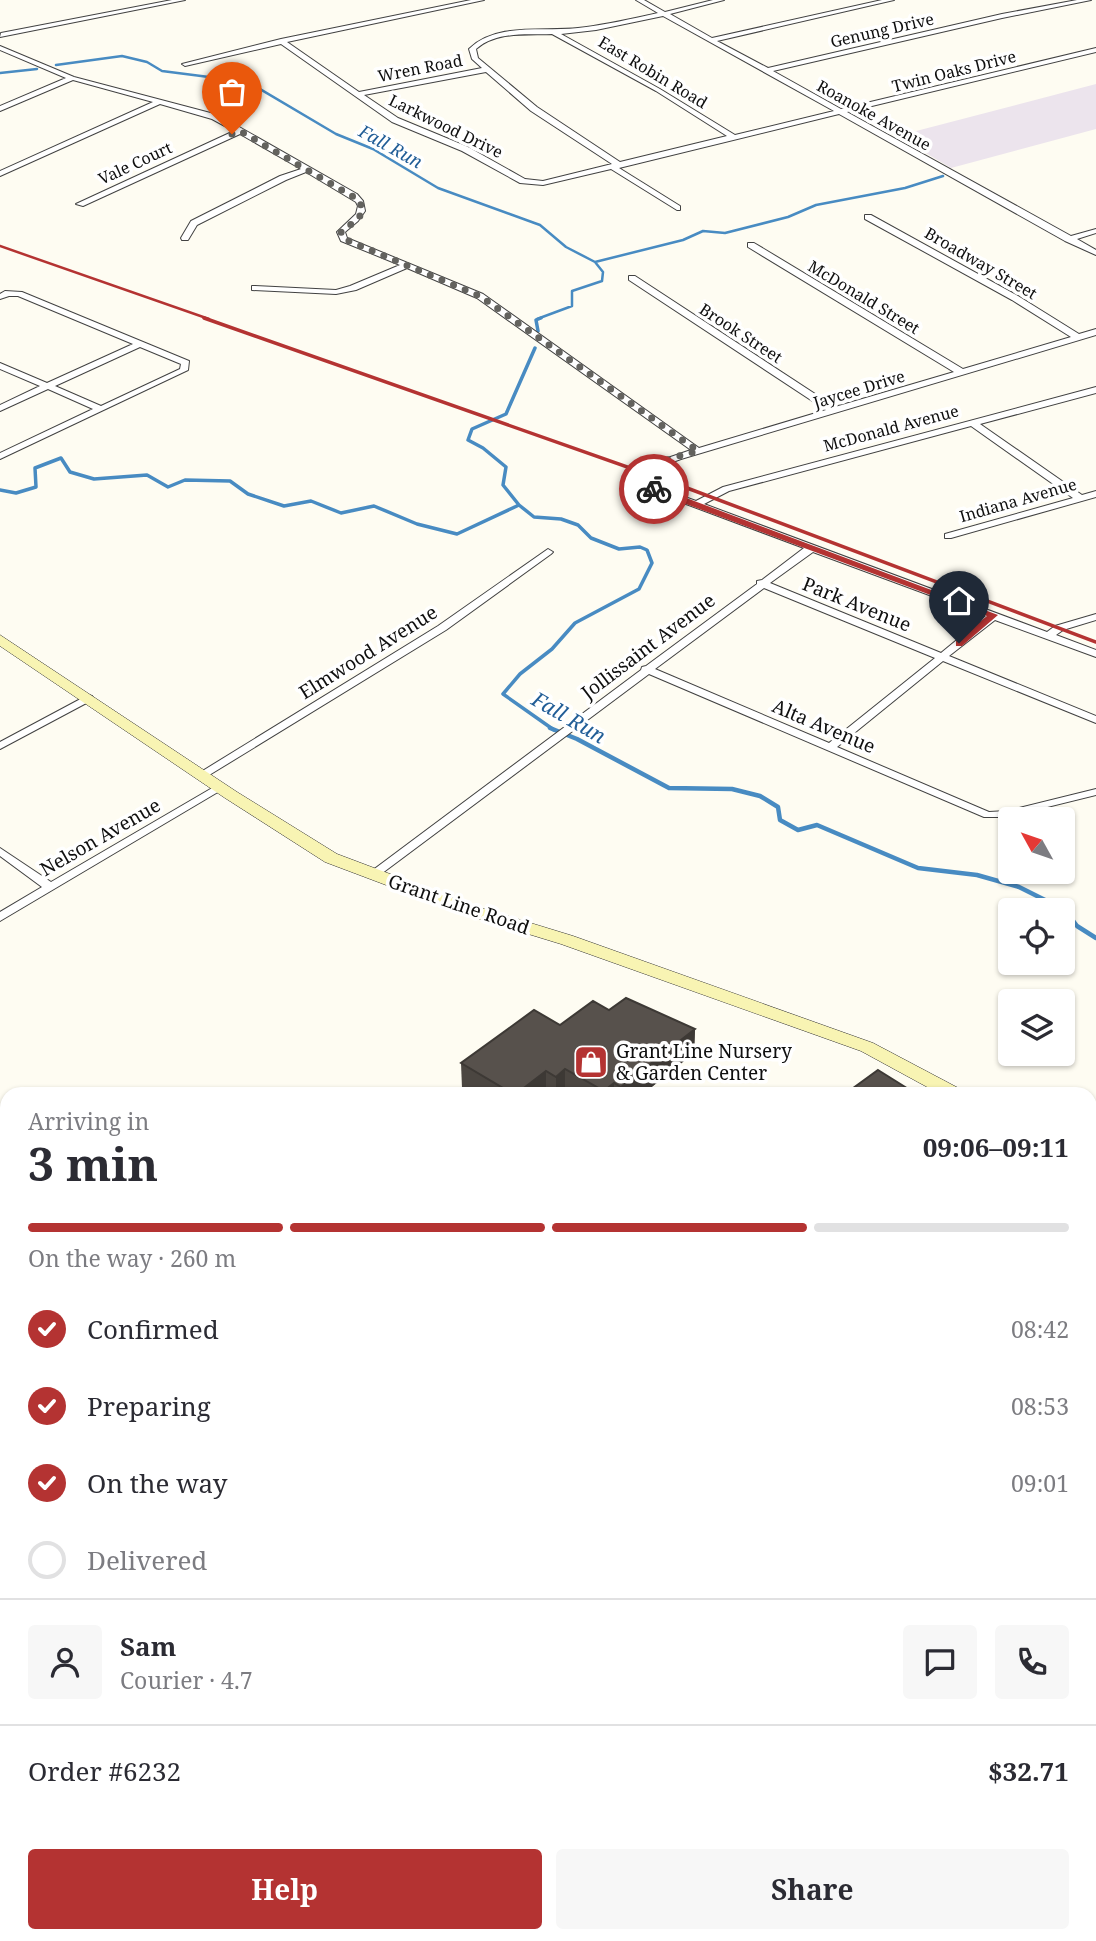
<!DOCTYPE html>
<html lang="en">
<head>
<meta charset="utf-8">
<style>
	:root { --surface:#fff; --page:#f7f7f7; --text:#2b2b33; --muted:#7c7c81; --line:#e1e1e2; --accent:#b43332 }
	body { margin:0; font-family:"Noto Serif",serif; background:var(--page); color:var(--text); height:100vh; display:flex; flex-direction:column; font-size:26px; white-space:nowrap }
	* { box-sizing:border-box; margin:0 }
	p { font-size:23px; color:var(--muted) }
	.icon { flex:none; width:38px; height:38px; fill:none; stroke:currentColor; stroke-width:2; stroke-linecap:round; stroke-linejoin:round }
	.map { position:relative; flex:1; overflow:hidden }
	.sheet { position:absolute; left:0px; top:1087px; width:1097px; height:856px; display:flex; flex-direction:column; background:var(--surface); border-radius:21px 21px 0 0; box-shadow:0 2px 5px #0004 }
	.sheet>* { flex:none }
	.needle { width:46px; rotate:310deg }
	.controls { position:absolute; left:998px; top:807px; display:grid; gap:14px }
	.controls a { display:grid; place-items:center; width:77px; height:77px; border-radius:7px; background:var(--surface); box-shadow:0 2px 5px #0004; font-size:35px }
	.pin { position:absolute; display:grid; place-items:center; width:60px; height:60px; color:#fff; margin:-72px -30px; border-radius:50% 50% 50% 0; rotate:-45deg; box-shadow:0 0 7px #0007 }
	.pin .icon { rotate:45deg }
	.courier { position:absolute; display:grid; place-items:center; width:70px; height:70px; margin:-35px; border:5px solid #b43332; border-radius:50%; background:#fff; color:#222; box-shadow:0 2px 9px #0007 }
	.head em { font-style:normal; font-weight:700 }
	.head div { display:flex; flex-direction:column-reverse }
	.head { display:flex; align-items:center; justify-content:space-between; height:119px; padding:0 28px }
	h1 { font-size:46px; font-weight:700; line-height:52px }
	.bar { display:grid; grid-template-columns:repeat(4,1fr); gap:10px 7px; align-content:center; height:84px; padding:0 28px }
	.bar i { height:9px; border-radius:5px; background:var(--line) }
	.bar .active { background:var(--accent) }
	.bar p { grid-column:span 4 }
	.line { display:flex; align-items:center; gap:18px; padding:0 28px; border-top:2px solid var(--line) }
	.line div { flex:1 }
	.round { display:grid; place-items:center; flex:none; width:74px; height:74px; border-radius:7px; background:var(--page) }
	ol { padding:0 28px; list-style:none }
	li { display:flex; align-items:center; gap:21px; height:77px }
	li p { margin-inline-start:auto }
	li .icon { padding:7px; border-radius:50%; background:var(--accent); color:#fff; stroke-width:4 }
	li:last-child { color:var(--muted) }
	li i { width:38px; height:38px; border:4px solid var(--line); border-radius:50% }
	.button { display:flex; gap:14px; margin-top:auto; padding:14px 28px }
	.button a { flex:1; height:80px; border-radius:7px; background:var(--accent); color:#fff; font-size:28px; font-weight:700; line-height:80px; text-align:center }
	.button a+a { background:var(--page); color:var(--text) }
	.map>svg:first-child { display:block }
	.industrial { fill:#ece4ed }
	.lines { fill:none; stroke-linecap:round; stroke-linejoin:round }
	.stream-far2 { stroke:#488bc2; stroke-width:2.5 }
	.stream-far1 { stroke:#488bc2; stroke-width:3.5 }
	.stream { stroke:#488bc2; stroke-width:4.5 }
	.street-casing { stroke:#424242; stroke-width:2 }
	.secondary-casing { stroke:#313131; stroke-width:1 }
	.street { fill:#fff; fill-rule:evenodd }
	.secondary { fill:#f8f4b3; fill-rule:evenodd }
	.rail-far1 { stroke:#b43332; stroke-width:2.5 }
	.rail { stroke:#b43332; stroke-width:3.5 }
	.wall { fill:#4b4641 }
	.shaded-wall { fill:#3d3935 }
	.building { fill:#57514c; stroke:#3d3935; stroke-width:2 }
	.route { fill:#b43332 }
	.done { stroke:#63625e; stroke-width:7; stroke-dasharray:0 12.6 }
	.labels { text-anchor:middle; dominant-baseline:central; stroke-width:7; stroke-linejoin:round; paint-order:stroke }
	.far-street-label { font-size:16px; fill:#0f0f0f; stroke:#fff }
	.far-water-label { font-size:18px; font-style:italic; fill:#225e97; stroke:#fff }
	.street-label { font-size:19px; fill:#0f0f0f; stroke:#fff }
	.poi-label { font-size:19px; fill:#0f0f0f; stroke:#fff; text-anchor:start }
	.water-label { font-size:21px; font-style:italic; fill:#225e97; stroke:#fff }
</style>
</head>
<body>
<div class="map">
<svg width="1096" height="1941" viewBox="0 0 1096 1941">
	<rect width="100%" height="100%" fill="#fefcf2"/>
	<path class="industrial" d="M1096,84V129L951,168L897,136Z"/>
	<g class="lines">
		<path class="stream-far2" d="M56,65L122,56L147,62L162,71L248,82L336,134L373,149L438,188L540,225L566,247L595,262L603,272L602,281L572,291V306L537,319
			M0,73L37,69
			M595,262L683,240L703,231L725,233L788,217L816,205L905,188L943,176"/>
		<path class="stream-far1" d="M538,331L536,320L541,318
			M535,348L506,414L472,429L468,440L483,448L506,467L503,485L519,505L534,517L561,519L578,525L591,538L619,549L640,547L647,550L652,563L639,589L575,623L552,649L520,674L503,694L554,730
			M0,490L16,493L36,487L35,468L61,458L70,472L94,479L147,475L168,487L185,480L230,481L248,494L284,506L311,501L341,513L374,506L417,524L457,534L519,505"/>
		<path class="stream" d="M550,728L577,739L669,788L732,789L760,796L778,807L780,820L798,830L817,825L918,868L977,875L1019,887L1065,910L1077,926L1096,938"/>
		<g class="street-casing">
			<path id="street" d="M172,0H185L0,37L1,33Z
				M471,0H484L287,42L359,92L482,68L472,59L469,49C496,22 543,32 578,28C605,25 631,19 658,13L636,0H644L665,12L713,0H724L670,14L712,38L882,0H894L717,41L768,68L1002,14L1077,0H1091L1002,18L773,71L841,109L1096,48V52L847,112L1071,236L1096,229V233L1077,239L1096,250V255L1065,241L839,114L619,168L680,206V210H677L611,169L543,185L520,183L462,151L392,122L281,44L185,66L182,64L281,39ZM663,16L834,111L735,135L660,89L561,34L596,30ZM552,34L656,91L727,136L620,162L537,107L478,58L476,49C497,31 526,35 552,34ZM486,72L531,111L612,164L543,181L525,179L468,147L398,118L364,95Z
				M0,46L74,77L218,115L357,194L363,201L365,211L358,221L345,232L347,238L483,294L699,448L826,410L629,280V276H635L835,407L954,372L748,247V243H754L963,369L1071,337L1012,300L865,219V215H871L1018,296L1079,334L1096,329V335L681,459L659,467L645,479L649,484L696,501L723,487L1096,387V393L980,424L1082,495L1096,491V497L951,538H945V534L1073,498L971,426L729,491L704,504L1047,632L1055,626L1096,614V620L1063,630L1056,635L1096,650V657L995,620L949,656L1096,716V723L943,661L837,747L989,812L1007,811L1096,789V795L1007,817H984L649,674L377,877H369L367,875L369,873L641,670L642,667L646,666L757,584V581L762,580L804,548L643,488L635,479L653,463L691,450L477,298L407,268L356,290L336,294L252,290V286H255L336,290L350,286L400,265L341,241L337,232L356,214L358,206L356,202L306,172L286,180L197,225L188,240H182L181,238L191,221L280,176L301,169L240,134L83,206L76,204L234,131L212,119L160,104L0,176V171L153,102L73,80L0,111V106L66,78L0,50ZM813,552L986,616L941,653L770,583ZM764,588L935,658L829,743L655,669Z
				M5,291L22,292L189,361L188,370L0,459V453L93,409L48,389L0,411V405L40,386L0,369V363L47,383L133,344L18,296H9L0,299V294ZM140,347L181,364L180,369L101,406L55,386Z
				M548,549L553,552L551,554L446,630L206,777H198L196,775L438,626Z
				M88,695L92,696L93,698L92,700L0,749V742Z
				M219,784L225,787L223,789L0,921V912L42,887L0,856V848L51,882Z
				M0,1115L7,1117V1125L0,1123Z
				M7,1340V1350L0,1351V1341Z
				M1096,1807V1825L1090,1828V1809Z
				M501,1936H522L520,1941H499Z
				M651,1936H669L670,1941H652Z"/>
		</g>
		<g class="secondary-casing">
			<path id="secondary" d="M0,635L237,792L337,854L475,906L573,936L873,1043L962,1090L964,1094H940L861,1051L561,944L463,914L325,862L225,798L0,646Z
				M1090,1168L1096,1170V1186L1090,1184Z
				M1096,1445V1461L1090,1463V1446Z
				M0,1600H7V1618H0Z"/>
		</g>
		<use href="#street" class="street"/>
		<use href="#secondary" class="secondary"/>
		<path class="rail-far1" d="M0,246L209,319"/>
		<path class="rail" d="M204,318L687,488L1096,642"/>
	</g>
	<path class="wall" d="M609,1010L695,1029L694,1053L643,1094H472L462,1088L461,1063L560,1025Z"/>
	<path class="shaded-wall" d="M695,1029L694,1053L643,1094H621V1087Z
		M565,1069V1093L556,1094V1077Z
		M546,1071V1094H516Z
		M614,1083V1094H604V1091Z"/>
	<path class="building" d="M626,998L695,1029L621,1087L614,1083L604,1091L565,1069L556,1077L546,1071L516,1094H513L461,1063L534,1010L560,1025L593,1001L609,1010Z
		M878,1070L910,1090L905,1094H845Z"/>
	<path class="route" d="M651,487H657L998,615L962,646H956V641L987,616L651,491Z"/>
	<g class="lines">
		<path class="done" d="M232,134L240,131L359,200L363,211L358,219L341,232L344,239L480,296L698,451C679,456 649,462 640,481L654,489"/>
	</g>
	<defs>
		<g id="shop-square" transform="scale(1.75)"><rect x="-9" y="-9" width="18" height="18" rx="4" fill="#b43332" stroke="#fff"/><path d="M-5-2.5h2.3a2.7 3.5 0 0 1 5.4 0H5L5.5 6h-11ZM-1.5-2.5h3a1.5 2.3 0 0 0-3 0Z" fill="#fff"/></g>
	</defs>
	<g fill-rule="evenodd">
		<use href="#shop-square" x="591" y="1062"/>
	</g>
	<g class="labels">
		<g class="far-street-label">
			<text transform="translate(882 30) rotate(-13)">Genung Drive</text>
			<text transform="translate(420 68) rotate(-11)">Wren Road</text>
			<text transform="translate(954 71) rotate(-14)">Twin Oaks Drive</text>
			<text transform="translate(653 72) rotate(31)">East Robin Road</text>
			<text transform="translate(874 115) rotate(29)">Roanoke Avenue</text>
			<text transform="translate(446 126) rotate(26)">Larkwood Drive</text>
			<text transform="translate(135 163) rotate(-25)">Vale Court</text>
			<text transform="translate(981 263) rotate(30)">Broadway Street</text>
			<text transform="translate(864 297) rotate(31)">McDonald Street</text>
			<text transform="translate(741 333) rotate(33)">Brook Street</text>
			<text transform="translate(859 389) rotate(-17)">Jaycee Drive</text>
			<text transform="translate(891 428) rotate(-15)">McDonald Avenue</text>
			<text transform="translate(1018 500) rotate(-16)">Indiana Avenue</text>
		</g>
		<g class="far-water-label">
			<text transform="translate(391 146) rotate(29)">Fall Run</text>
		</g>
		<g class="street-label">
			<text transform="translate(857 604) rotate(22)">Park Avenue</text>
			<text transform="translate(648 646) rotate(-37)">Jollissaint Avenue</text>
			<text transform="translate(368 652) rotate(-32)">Elmwood Avenue</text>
			<text transform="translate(824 726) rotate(23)">Alta Avenue</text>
			<text transform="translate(100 837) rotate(-30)">Nelson Avenue</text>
			<text transform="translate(459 904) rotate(19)">Grant Line Road</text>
		</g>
		<g class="poi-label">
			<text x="616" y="1051">Grant Line Nursery<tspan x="616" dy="22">&amp; Garden Center</tspan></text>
		</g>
		<g class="water-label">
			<text transform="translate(569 717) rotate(30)">Fall Run</text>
		</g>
	</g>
</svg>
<div class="controls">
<a><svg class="needle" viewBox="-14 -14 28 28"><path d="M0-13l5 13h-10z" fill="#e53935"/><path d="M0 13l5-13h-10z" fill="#7c7c81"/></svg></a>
<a><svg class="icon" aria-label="locate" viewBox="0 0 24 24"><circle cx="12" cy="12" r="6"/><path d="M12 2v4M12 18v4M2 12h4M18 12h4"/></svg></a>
<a><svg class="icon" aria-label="layers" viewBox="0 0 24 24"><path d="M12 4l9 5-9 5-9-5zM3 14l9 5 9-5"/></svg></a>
</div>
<div class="pin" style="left:232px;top:134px;background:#ea580c"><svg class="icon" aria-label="bag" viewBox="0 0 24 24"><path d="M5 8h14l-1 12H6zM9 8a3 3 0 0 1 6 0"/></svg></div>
<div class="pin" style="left:959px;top:643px;background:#1f2937"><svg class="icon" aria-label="home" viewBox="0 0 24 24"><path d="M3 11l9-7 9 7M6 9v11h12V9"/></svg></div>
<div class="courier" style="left:654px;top:489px"><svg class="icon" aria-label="bike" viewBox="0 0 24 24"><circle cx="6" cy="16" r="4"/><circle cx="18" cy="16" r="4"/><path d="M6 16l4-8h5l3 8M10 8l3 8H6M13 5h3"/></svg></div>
<section class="sheet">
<div class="head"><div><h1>3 min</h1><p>Arriving in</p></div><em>09:06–09:11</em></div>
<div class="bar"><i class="active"></i><i class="active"></i><i class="active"></i><i></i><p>On the way · 260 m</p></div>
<ol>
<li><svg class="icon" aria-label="check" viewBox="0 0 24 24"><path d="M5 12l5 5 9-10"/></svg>Confirmed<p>08:42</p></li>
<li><svg class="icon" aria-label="check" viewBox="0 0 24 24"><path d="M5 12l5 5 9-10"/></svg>Preparing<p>08:53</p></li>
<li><svg class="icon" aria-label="check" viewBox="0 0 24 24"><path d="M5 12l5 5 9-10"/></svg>On the way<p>09:01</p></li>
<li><i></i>Delivered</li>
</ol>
<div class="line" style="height:126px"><a class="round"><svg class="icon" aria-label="person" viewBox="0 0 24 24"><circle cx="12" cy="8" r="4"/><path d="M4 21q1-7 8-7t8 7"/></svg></a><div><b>Sam</b><p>Courier · 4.7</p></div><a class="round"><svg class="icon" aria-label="chat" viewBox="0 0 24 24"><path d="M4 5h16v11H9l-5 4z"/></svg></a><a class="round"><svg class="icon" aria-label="phone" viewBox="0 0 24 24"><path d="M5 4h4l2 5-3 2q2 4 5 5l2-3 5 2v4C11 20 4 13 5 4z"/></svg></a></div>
<div class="line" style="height:91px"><div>Order #6232</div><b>$32.71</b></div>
<div class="button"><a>Help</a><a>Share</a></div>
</section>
</div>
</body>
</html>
